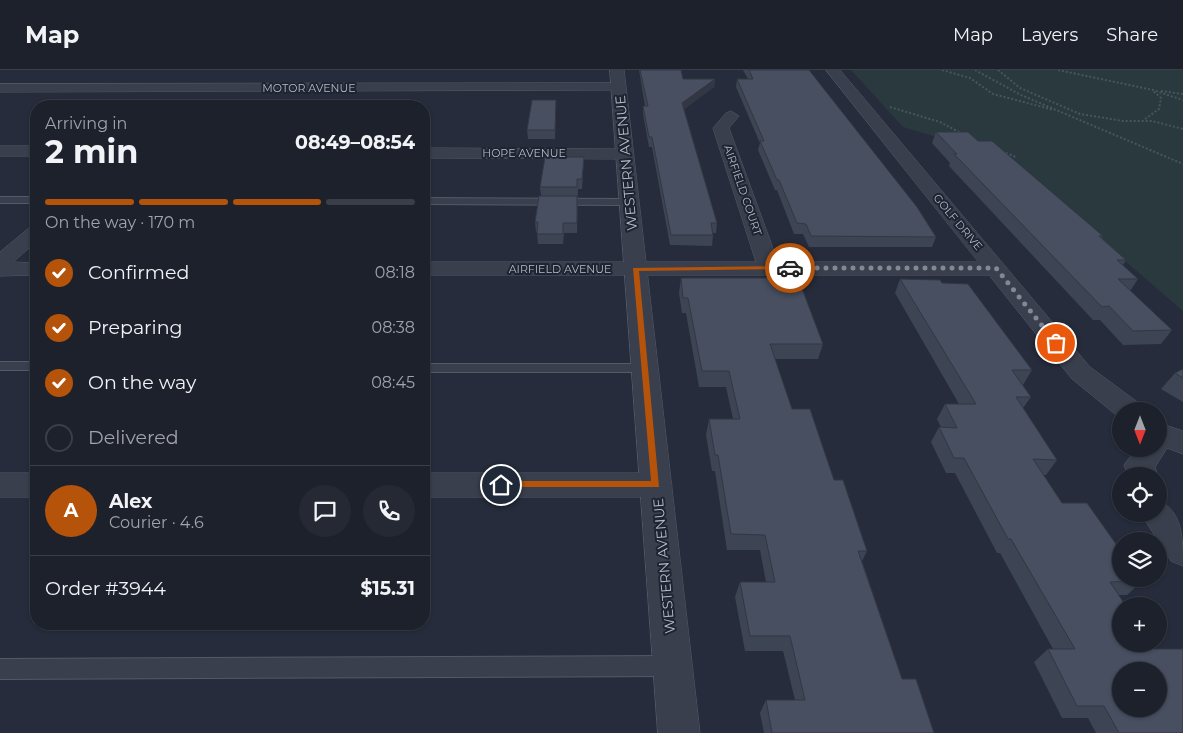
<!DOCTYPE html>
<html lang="en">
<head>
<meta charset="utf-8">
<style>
	:root { --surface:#1c212c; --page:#252934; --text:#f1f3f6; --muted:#a0a3a9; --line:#3a3e48; --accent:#b45309 }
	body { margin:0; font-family:Montserrat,sans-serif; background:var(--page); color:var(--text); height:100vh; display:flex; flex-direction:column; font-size:19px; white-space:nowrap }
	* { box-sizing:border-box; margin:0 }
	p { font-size:16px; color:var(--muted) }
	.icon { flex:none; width:28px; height:28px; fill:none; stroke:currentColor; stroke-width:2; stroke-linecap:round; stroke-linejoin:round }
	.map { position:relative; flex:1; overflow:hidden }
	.panel { position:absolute; left:30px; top:30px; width:400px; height:530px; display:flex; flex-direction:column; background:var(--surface); border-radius:20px; box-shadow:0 1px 4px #0004,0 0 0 1px var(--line) }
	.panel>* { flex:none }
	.needle { width:32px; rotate:180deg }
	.fabs { position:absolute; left:1112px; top:332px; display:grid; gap:10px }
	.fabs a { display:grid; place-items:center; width:55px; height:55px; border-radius:50%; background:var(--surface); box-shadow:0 1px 4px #0004,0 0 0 1px var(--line); font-size:25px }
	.pin { position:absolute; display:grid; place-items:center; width:42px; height:42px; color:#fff; margin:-21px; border:2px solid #fff; border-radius:50%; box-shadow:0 1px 5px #0007 }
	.courier { position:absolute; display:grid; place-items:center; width:50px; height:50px; margin:-25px; border:4px solid #b45309; border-radius:50%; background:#fff; color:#222; box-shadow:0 1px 6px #0007 }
	.head em { font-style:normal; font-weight:700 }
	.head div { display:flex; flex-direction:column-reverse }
	.head { display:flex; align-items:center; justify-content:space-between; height:85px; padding:0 15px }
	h1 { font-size:32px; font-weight:700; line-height:38px }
	.bar { display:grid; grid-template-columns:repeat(4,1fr); gap:8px 5px; align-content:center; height:60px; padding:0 15px }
	.bar i { height:6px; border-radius:4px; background:var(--line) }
	.bar .active { background:var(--accent) }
	.bar p { grid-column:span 4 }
	.line { display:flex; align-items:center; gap:12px; padding:0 15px; border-top:1px solid var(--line) }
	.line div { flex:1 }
	.round { display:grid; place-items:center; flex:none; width:52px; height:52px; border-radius:26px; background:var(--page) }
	ol { padding:0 15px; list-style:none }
	li { display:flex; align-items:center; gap:15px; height:55px }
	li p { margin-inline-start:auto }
	li .icon { padding:5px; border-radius:50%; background:var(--accent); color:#fff; stroke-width:4 }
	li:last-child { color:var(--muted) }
	li i { width:28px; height:28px; border:2px solid var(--line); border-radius:50% }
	header { display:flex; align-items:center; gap:30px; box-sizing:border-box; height:70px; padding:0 25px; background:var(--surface); border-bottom:1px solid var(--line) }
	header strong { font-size:24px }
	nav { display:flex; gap:28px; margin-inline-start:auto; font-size:18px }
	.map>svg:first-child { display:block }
	.green { fill:#29393d }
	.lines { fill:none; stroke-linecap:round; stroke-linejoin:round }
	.service-casing { stroke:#545a67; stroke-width:2 }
	.minor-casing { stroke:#545a67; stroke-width:1 }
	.tertiary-casing { stroke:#545a67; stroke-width:1 }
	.path { stroke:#47565b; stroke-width:2; stroke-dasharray:2 2; stroke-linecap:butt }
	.service { fill:#393f4c; fill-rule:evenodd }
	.minor { fill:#393f4c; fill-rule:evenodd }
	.tertiary { fill:#393f4c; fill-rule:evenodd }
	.wall { fill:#3d4453 }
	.shaded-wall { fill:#323743 }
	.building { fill:#474f60; stroke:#323743; fill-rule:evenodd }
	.route { fill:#b45309 }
	.done { stroke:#838896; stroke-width:5; stroke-dasharray:0 9 }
	.labels { text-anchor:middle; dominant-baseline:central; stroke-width:4; stroke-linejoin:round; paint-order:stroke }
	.far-street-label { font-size:11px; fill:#b5bac7; stroke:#1e2431 }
	.street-label { font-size:14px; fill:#b5bac7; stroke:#1e2431 }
</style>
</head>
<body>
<header>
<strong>Map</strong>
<nav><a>Map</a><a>Layers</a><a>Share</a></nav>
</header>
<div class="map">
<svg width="1183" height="663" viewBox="0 0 1183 663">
	<rect width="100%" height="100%" fill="#262c3b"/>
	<path class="green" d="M851,0H1183V241L1004,87L903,57Z"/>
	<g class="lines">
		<g class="service-casing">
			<path id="service" d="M0,127H36V133H0Z
				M424,128L629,129L634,132L629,135L424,134Z
				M0,292H36V300H0Z
				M424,294H645L652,298L645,302H424Z
				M672,586L679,589L682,596L679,603L672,606L0,609V589Z"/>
		</g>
		<g class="minor-casing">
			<path id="minor" d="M826,0H840L1090,297L1140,334L1144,341H1121L1120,348L1072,309L989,205H424V192H756L713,58L726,43L731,41L739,46L729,58L778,192H978Z
				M619,13L626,17L624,20L0,22V14Z
				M0,76H36V86H0Z
				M424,78L625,79L631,80L633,84L631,88L625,89L424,88Z
				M36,156V172L13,192L36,193V205L0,206V182L29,158Z
				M1159,353L1183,361V384L1167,378L1155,397L1158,406H1128L1124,395L1136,379H1159Z
				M0,403H36V427H0Z
				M424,403H656L667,406L672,415L667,424L656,427H424Z
				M1159,431C1183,441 1183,470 1183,496L1171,491L1141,444H1159Z"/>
		</g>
		<g class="tertiary-casing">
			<path id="tertiary" d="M610,0H624L700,663H658Z"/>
		</g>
		<path class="path" d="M942,0L970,8L993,24L1054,40
			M975,0L1021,25L1183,94
			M998,0L1020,18L1080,44L1123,51H1152L1183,59
			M1058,0L1153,20L1183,30
			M1161,21L1183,24
			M890,37L940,52L961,63
			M1145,49L1159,39L1161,28L1153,21
			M1006,83L1016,87"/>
		<use href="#service" class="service"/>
		<use href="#minor" class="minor"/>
		<use href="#tertiary" class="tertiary"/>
	</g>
	<path class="wall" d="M639,0H681L683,9H715L714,17L684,39L717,153L716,163H713V165L712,176L670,175L652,77H649L643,44V36H645Z
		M743,0H809L936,167L932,177H809L803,164H794L777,120H775L758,80L760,73L736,17L737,9H748Z
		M556,30L555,69H528L527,60Z
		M936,62L978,71L1103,166L1102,168L1126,190L1123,195L1138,209L1130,221L1172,260L1161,274L1123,275L1100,250H1093L949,96L950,93L932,73Z
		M584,87L582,119H578L577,163H564L563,174H538L537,162H536L535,152L541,126L540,117Z
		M681,208L823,274L818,289H775L792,339L834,410L867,481L862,491L902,609L934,663H764L760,643L766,630H795L783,581H745L735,527L740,512H766L760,480H727L715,401H712L706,365L709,349H733L726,317H699L686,243H682L679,223Z
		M900,209L942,213L1032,300L1023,315L1031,327L1023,338L1057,390L1046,405H1043L1062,433L1142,511L1127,525H1118L1183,663H1096L1088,648H1062L1034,592L1048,579H1053L1000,483H997L955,403H946L931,372L939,357H941L937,349L945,334H959L895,223Z
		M1183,299V332L1161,319L1175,303Z"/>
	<path class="shaded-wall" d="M715,9L714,17L682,41V33Z"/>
	<path class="building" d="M640,0H681L683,9H715L682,33L717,153H711L713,165H671L652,67H649L643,36H648Z
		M749,0H809L917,137L936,167L811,166L806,154L797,153L779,110H777L760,71H764L737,9H753Z
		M532,30H556L555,60H527Z
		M936,62H968L978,71H992L1103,166H1099L1126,190H1117L1138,209H1118L1172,260L1133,261L1109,236L1102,237L954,84H957Z
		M545,87H584L582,109H577V117H540Z
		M539,126H577V153H563V164H537L538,152H535Z
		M681,208H798L823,274H770L792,339H810L834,410H843L867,481H858L902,609H916L934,663H772L766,630H805L790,566H750L740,512H775L765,465L731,464L718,385H715L709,349H740L729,301H702L688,228H683Z
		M900,209L940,210L942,213L968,214L1032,300H1012L1031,327H1016L1057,390L1033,389L1062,433H1087L1121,481V509H1141L1142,511L1110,512L1126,536H1121V574H1151L1154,579H1183V663H1119L1104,636H1077L1048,579H1075L1011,469H1008L964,388H954L939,357L957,358L945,334H976ZM1121,601H1159V639H1121Z
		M1183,299V308L1175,303Z"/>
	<path class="route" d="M790,196L792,199L639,201L659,417H498L497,415L501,411H651L633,198Z"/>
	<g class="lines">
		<path class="done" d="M790,198H996L1056,273"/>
	</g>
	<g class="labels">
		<g class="far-street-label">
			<text x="309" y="18">MOTOR AVENUE</text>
			<text x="524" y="83">HOPE AVENUE</text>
			<text transform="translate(743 120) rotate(71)">AIRFIELD COURT</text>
			<text transform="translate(958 152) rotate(50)">GOLF DRIVE</text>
			<text x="560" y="199">AIRFIELD AVENUE</text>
		</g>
		<g class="street-label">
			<text transform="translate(626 93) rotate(-95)">WESTERN AVENUE</text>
			<text transform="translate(664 496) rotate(-95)">WESTERN AVENUE</text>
		</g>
	</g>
</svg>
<div class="fabs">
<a><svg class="needle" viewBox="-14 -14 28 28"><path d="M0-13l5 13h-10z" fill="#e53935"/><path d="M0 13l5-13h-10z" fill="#a0a3a9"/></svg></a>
<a><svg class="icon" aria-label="locate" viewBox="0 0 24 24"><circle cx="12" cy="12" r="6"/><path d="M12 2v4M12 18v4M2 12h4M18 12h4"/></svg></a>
<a><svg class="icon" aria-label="layers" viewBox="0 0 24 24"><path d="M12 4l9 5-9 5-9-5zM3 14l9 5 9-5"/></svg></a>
<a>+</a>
<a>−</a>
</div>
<div class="pin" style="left:1056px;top:273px;background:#ea580c"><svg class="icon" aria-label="bag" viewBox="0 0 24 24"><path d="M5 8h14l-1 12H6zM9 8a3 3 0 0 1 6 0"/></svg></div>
<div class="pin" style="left:501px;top:415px;background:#1f2937"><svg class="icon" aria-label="home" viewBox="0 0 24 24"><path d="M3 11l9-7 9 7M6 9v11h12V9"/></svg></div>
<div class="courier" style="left:790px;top:198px"><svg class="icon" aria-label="car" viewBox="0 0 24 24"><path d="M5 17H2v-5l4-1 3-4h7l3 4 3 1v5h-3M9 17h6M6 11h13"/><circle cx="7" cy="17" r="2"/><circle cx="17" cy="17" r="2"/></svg></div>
<section class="panel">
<div class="head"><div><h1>2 min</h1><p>Arriving in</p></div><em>08:49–08:54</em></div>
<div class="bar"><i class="active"></i><i class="active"></i><i class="active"></i><i></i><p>On the way · 170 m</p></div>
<ol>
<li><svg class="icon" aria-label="check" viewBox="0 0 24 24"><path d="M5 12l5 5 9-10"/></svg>Confirmed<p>08:18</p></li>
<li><svg class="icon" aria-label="check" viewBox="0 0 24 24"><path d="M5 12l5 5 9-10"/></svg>Preparing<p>08:38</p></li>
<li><svg class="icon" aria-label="check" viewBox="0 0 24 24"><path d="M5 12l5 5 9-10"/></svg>On the way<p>08:45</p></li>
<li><i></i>Delivered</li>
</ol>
<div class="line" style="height:90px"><b class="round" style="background:var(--accent);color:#fff">A</b><div><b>Alex</b><p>Courier · 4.6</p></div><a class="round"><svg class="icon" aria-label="chat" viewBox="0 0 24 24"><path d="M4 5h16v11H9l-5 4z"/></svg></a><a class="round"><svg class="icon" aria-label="phone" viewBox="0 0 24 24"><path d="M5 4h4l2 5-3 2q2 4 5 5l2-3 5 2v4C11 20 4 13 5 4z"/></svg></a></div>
<div class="line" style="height:65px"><div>Order #3944</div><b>$15.31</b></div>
</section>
</div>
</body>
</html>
